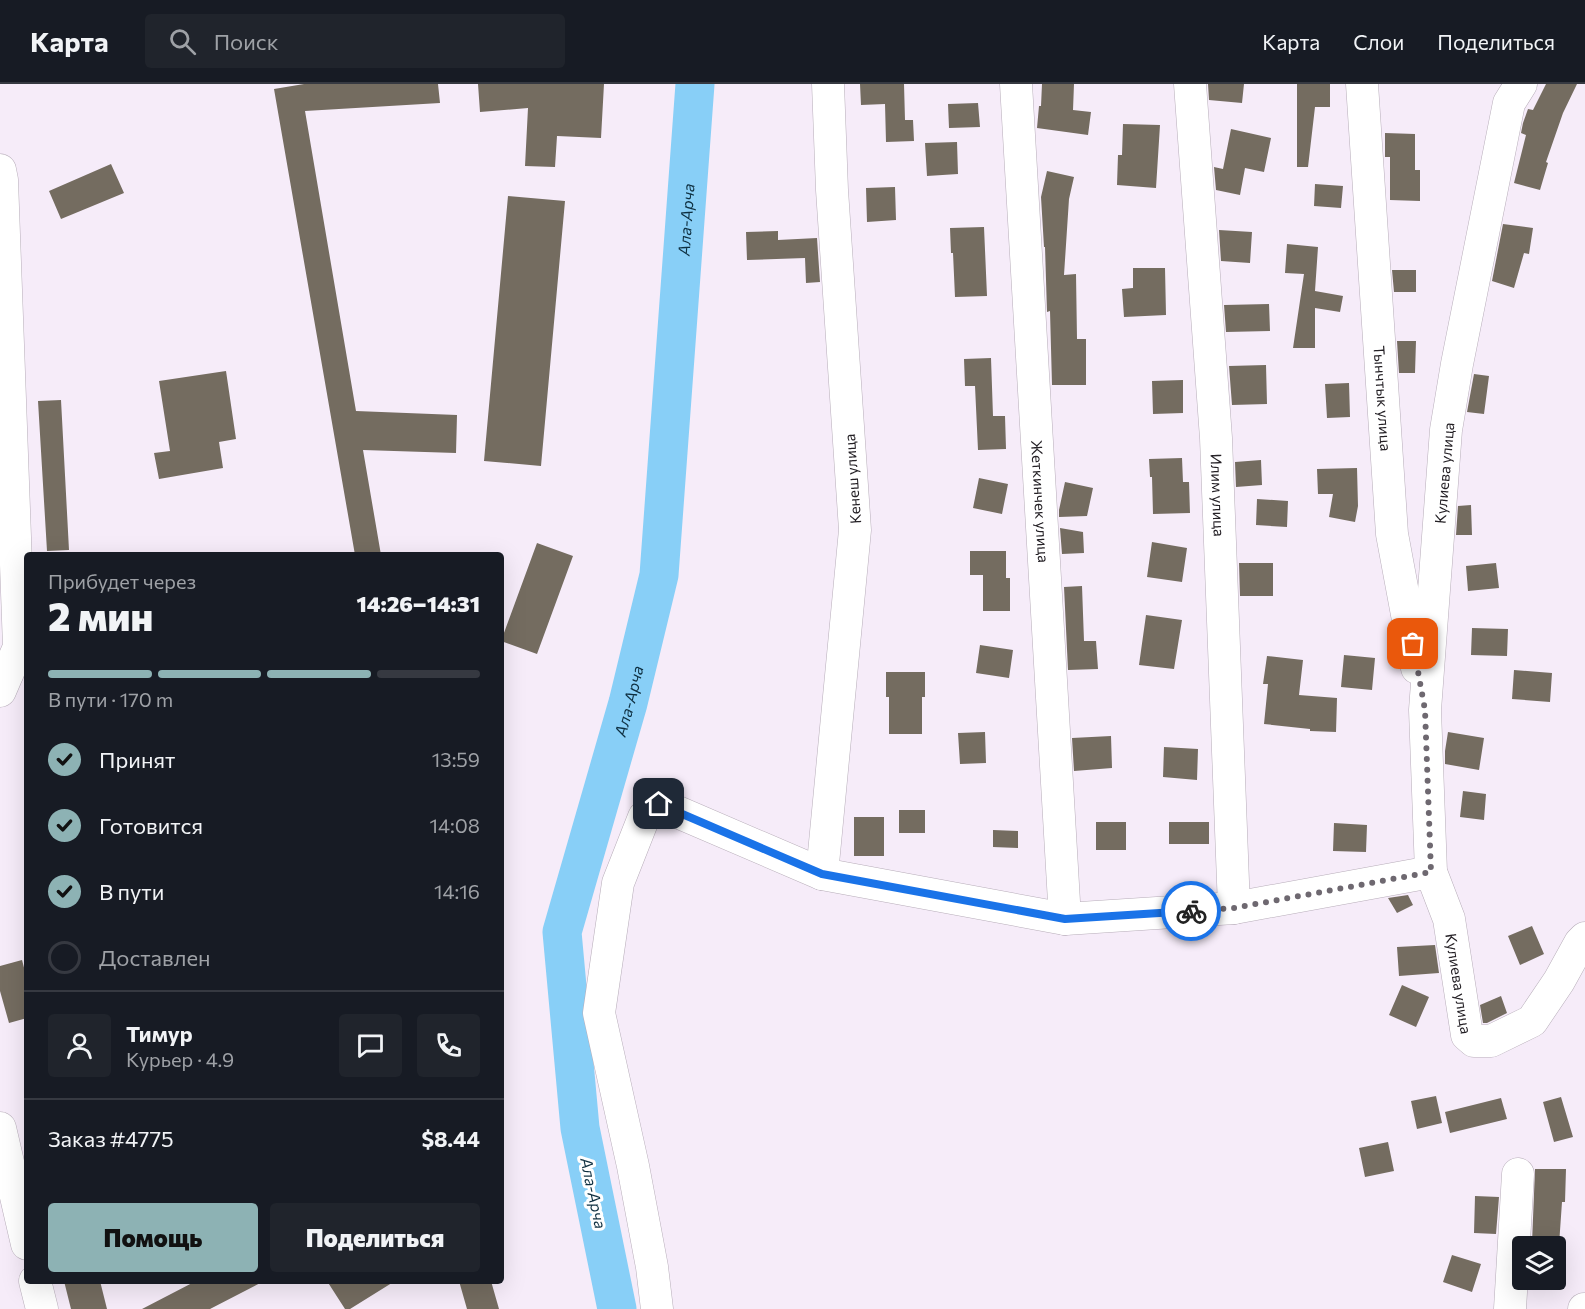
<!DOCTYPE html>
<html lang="ru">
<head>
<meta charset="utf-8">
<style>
	:root { --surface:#171b24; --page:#20242c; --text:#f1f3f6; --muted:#9ea1a6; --line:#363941; --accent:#8db2b4 }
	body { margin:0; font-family:Commissioner,sans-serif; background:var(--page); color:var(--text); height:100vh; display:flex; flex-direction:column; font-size:22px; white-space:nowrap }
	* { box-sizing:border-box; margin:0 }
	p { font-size:20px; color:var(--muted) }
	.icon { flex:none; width:33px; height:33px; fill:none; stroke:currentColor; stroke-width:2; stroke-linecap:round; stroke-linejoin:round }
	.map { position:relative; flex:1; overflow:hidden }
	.panel { position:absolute; left:24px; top:468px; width:480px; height:732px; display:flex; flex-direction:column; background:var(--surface); border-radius:6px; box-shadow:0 6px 24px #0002 }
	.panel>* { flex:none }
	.buttons { position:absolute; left:1512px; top:1152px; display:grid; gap:12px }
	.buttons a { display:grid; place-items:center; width:54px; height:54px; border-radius:6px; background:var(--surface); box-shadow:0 6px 24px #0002; font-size:30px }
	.pin { position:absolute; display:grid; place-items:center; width:51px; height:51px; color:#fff; margin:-26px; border-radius:12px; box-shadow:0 3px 9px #0006 }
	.courier { position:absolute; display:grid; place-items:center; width:60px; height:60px; margin:-30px; border:4px solid #1a73e8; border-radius:50%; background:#fff; color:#222; box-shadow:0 2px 8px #0007 }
	.headline em { font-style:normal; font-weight:800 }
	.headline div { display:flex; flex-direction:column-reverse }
	.headline { display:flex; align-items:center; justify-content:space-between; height:102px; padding:0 24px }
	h1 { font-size:39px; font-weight:800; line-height:45px }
	.bar { display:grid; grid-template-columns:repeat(4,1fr); gap:9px 6px; align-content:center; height:72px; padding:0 24px }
	.bar i { height:8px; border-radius:4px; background:var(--line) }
	.bar .selected { background:var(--accent) }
	.bar p { grid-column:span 4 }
	.line { display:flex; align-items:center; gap:15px; padding:0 24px; border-top:2px solid var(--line) }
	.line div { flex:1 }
	.round { display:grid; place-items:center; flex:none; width:63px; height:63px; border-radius:6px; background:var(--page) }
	ol { padding:0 24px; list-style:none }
	li { display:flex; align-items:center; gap:18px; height:66px }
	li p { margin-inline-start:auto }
	li .icon { padding:6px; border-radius:50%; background:var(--accent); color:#111; stroke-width:4 }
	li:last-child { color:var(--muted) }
	li i { width:33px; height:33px; border:3px solid var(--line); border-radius:50% }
	.cta { display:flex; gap:12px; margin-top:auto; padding:12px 24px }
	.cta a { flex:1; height:69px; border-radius:6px; background:var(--accent); color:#111; font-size:24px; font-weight:800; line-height:69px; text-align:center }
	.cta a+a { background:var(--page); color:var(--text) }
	header { display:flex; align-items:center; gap:36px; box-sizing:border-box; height:84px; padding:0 30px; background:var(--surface); border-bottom:2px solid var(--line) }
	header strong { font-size:28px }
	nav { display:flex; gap:33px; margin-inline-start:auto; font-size:21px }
	.search { width:420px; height:54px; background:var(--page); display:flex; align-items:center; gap:15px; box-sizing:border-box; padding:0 21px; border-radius:6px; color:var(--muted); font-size:22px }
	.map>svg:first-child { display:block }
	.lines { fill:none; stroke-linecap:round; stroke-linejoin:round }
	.river { stroke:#88cff7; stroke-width:39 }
	.building { fill:#746c60 }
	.minor-casing { stroke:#b7adb9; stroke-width:33 }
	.minor { stroke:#fff; stroke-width:32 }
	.done { stroke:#6e6870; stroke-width:6; stroke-dasharray:0 10.8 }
	.route { stroke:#1a73e8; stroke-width:8 }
	.labels { text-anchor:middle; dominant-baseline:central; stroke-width:6; stroke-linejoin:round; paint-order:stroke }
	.street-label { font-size:15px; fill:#252126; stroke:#fff }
	.water-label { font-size:16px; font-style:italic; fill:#0e2f40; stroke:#fff }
</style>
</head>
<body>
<header>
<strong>Карта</strong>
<div class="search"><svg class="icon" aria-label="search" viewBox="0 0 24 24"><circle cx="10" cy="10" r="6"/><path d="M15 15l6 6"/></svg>Поиск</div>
<nav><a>Карта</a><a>Слои</a><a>Поделиться</a></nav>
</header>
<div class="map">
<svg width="1585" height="1225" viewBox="0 0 1585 1225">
	<rect width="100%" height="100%" fill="#f6ecf9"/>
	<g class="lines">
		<path class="river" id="s1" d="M617,1225L580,1044L562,848L628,619L659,491L695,0"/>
	</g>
	<path class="building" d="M304,0H438L440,19L305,27L356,327L457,331L456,369L363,366L381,471H355L274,5Z
		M478,0H604L601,54L557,52L555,83L525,82L528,24L480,28Z
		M860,0H904L905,36H913L914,57L886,58L885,20L861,21Z
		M1042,0H1074L1073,26L1091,28L1088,51L1037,44L1039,22H1041Z
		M1208,0H1244L1242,19L1209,16Z
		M1297,0H1330V23H1315L1308,83H1297Z
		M1546,0H1577L1563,29L1546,78L1548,79L1540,106L1514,99L1526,51L1521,49L1523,39L1528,25L1533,26Z
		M978,19L980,43L949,44L948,20Z
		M1123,40L1160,41L1156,104L1117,101L1118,71H1122Z
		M1231,45L1271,54L1264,88L1245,84L1240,111L1216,106L1214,83L1223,85Z
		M1385,49L1415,50V86H1420V117L1390,116V73H1385Z
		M957,58L958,90L927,92L925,59Z
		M111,80L124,109L61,135L49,107Z
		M1047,87L1074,93L1069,115L1064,191L1076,190L1077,255H1086V301H1052L1050,227L1047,228L1045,163H1044L1041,113Z
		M1315,100L1343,102L1341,124L1314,122Z
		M895,103L896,136L867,138L866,104Z
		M508,112L565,117L541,382L484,377Z
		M1503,140L1533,144L1529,170L1524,169L1514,204L1492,197Z
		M984,143L987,212L955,213L953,169H951L950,144Z
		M1219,146L1252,148L1250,179L1221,177Z
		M778,147V156L817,154L820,198L806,199L805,174L747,176L746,148Z
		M1287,160L1318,163L1315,207L1343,212L1340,228L1315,224V264H1293L1304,190L1285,189Z
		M1133,184H1165L1166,231L1124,233L1122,205L1133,204Z
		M1392,186H1416V208H1394Z
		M1269,220L1270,247L1226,248L1224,221Z
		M1397,257H1416L1415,289H1399Z
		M991,274L993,332H1005L1006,365L978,366L975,302H965L964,275Z
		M1266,281L1267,320L1232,321L1229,282Z
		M226,287L236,355L219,358L223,384L159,395L154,369L170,367L159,297Z
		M1474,290L1489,292L1484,330L1467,328Z
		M1183,296V329L1153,330L1152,297Z
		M1349,299L1350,333L1327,334L1325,300Z
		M61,316L69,466L47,467L38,317Z
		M1182,374L1183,398H1189L1190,429L1153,430L1152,393H1150L1149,375Z
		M1261,376L1262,401L1236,403L1235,378Z
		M1357,384L1358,422L1355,438L1329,433L1333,410H1318L1317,385Z
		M979,394L1008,400L1002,430L973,424Z
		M1065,398L1093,404L1087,432L1059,433V426Z
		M1257,415L1288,417L1287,443L1256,441Z
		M1471,421L1472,451H1456L1458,422Z
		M1060,444L1083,448L1084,469L1062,470Z
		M1152,458L1187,464L1182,498L1147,493Z
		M537,459L573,472L537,570L501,557Z
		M970,467H1006V494H1010V527H983V491H970Z
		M1239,479H1273V512H1240Z
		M1496,479L1499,504L1468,507L1466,482Z
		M1082,502L1084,557H1096L1098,585L1068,586L1064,503Z
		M1146,531L1182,536L1174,585L1139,581Z
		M1472,544L1508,545L1507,572L1471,571Z
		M980,561L1013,566L1009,594L976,589Z
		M1344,571L1375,574L1372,606L1341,603Z
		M1267,572L1303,576L1299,611L1337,614L1336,648L1310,647V645L1264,640L1268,600H1263Z
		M1514,586L1552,589L1550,618L1512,615Z
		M886,588H925V613H922V650H889V613H886Z
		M985,648L986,679L960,680L958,649Z
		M1448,648L1484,654L1479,686L1445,680V667Z
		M1111,652L1112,684L1074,687L1072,654Z
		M1164,663L1198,665L1197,696L1163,693Z
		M1463,707L1486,710L1484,736L1460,733Z
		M899,726H925V749H899Z
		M854,733H884V772H854Z
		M1096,738H1126V766H1096Z
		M1169,738H1209V760H1169Z
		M1334,739L1367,741L1366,768L1333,767Z
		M993,746L1018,747V764L993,763Z
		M1408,811L1413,821L1397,829L1388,814Z
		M1532,842L1544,870L1520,881L1508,852Z
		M1435,861L1439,889L1399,892L1397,863Z
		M22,876L27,895V934L9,939L0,907V882Z
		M1402,901L1429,913L1416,943L1389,931Z
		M1501,912L1507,929L1487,939H1483L1480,921Z
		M1436,1012L1442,1039L1417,1045L1411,1017Z
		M1561,1013L1573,1053L1554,1058L1543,1018Z
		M1501,1014L1507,1035L1450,1049L1445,1028Z
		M1388,1058L1394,1087L1365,1093L1359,1064Z
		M1535,1085H1566L1565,1118H1562L1559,1161L1532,1159Z
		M1475,1112L1499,1113L1496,1150L1474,1149Z
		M1452,1171L1481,1180L1472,1208L1443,1198Z
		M64,1197H100L107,1225H71Z
		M196,1197H264L210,1225H142Z
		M327,1197H395L350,1225H345Z
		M459,1197H491L499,1225H467Z"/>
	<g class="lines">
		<g class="minor-casing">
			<g id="minor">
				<path id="s2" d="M1016,0L1065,835"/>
				<path id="s3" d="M1190,0L1216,354L1234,824"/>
				<path id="s4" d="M1362,0L1392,450L1417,584"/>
				<path id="s5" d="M1521,0L1509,19L1457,280L1446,346L1425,626L1431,788L1449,835L1467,951L1474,957H1491L1532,937L1559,897L1580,859L1585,854"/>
				<path d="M0,86L2,96L19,563L0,607"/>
				<path d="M822,790L855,446L832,106L828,0"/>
				<path d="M0,1044L27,1160"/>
				<path d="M35,1197L42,1225"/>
				<path d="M657,1225L652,1183L633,1082L599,929L618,799L644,733L659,720L822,790L1065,835L1234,824L1431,788"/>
				<path d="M1510,1225L1518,1090"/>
				<path d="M1584,1225H1585"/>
			</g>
		</g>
		<use href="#minor" class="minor"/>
	</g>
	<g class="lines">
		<path class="done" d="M1191,827L1234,824L1431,788L1425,626L1413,560"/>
		<path class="route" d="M659,720L822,790L1065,835L1191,827"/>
	</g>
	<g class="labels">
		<g class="street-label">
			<text stroke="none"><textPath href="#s4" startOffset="315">Тынчтык улица</textPath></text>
			<text transform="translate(1444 389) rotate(-85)">Кулиева улица</text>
			<text transform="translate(852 395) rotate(-94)">Кенеш улица</text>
			<text stroke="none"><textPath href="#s3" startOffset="412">Илим улица</textPath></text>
			<text stroke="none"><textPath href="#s2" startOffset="418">Жеткинчек улица</textPath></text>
			<text stroke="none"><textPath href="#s5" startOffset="914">Кулиева улица</textPath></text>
		</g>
		<g class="water-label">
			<text stroke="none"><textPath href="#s1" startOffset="1108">Ала-Арча</textPath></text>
			<text stroke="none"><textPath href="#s1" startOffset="622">Ала-Арча</textPath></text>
			<text transform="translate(594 1109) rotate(78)">Ала-Арча</text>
		</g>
	</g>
</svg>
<div class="buttons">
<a><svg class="icon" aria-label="layers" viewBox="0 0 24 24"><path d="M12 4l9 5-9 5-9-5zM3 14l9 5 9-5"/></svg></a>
</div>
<div class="pin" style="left:1413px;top:560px;background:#ea580c"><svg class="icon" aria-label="bag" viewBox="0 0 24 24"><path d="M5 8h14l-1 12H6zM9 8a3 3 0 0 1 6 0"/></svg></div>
<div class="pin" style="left:659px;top:720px;background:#1f2937"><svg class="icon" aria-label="home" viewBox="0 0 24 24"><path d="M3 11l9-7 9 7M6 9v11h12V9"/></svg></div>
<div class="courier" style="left:1191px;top:827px"><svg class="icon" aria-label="bike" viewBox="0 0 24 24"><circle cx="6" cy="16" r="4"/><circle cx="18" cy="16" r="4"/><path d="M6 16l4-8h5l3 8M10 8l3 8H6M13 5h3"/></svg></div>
<section class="panel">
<div class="headline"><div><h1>2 мин</h1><p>Прибудет через</p></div><em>14:26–14:31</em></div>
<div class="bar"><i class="selected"></i><i class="selected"></i><i class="selected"></i><i></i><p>В пути · 170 m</p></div>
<ol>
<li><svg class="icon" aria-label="check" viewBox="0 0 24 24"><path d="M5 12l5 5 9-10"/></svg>Принят<p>13:59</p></li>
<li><svg class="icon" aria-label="check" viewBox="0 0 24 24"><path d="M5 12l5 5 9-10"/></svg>Готовится<p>14:08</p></li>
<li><svg class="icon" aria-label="check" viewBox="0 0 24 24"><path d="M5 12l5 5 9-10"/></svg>В пути<p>14:16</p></li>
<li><i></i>Доставлен</li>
</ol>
<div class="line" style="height:108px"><a class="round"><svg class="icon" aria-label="person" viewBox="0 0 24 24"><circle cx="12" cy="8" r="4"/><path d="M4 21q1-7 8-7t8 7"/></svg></a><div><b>Тимур</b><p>Курьер · 4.9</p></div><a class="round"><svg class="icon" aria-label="chat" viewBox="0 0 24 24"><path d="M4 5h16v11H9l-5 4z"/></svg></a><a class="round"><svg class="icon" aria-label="phone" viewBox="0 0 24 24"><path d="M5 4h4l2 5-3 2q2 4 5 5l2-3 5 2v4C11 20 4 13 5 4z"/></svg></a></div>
<div class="line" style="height:78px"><div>Заказ #4775</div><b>$8.44</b></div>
<div class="cta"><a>Помощь</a><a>Поделиться</a></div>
</section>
</div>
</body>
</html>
